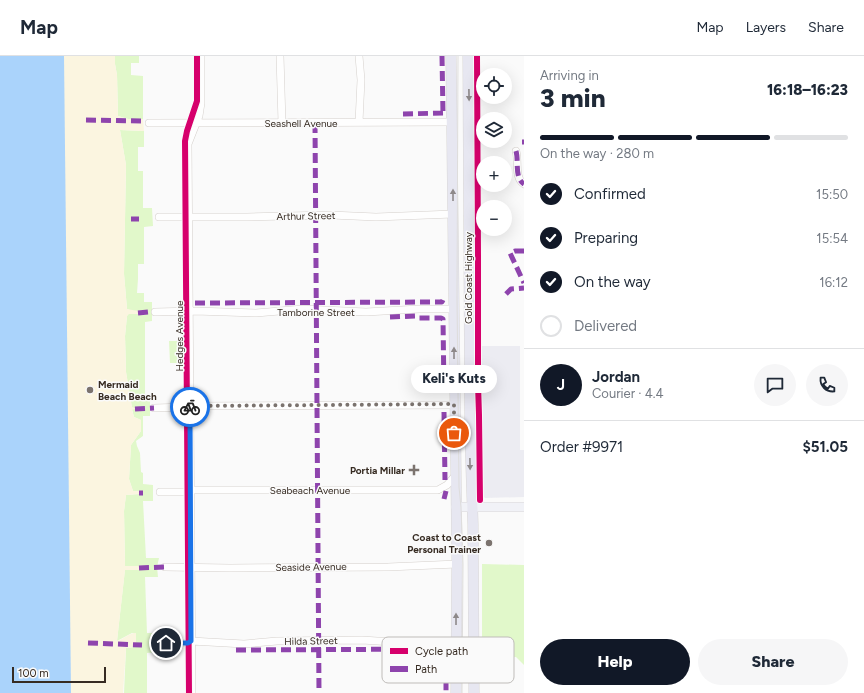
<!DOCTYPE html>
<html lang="en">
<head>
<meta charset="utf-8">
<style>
	:root { --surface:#fff; --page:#f6f6f7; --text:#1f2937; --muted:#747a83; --line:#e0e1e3; --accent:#111827 }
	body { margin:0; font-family:Figtree,sans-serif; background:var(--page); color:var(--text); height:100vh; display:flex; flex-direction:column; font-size:15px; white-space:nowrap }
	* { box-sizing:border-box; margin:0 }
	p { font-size:13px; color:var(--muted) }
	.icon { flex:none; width:22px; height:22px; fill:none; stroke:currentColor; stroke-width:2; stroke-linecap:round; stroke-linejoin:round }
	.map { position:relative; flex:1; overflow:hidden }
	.details { display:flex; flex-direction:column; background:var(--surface); width:340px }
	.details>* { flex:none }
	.controls { position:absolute; left:476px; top:12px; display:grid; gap:8px }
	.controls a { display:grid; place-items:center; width:36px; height:36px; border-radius:50%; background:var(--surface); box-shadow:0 4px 16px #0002; font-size:20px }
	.scale { position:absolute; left:12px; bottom:10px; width:94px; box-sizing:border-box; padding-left:4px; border:2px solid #362b22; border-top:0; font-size:11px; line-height:14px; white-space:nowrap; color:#362b22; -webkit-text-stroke:3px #fafafa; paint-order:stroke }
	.pin { position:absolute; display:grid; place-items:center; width:34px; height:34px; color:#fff; margin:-17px; border:2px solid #fff; border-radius:50%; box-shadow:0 1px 4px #0007 }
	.courier { position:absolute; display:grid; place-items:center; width:40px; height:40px; margin:-20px; border:3px solid #1a73e8; border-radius:50%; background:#fff; color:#222; box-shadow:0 1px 5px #0007 }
	.bubble { position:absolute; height:28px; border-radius:14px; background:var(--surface); box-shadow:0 4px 16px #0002; font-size:13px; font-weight:800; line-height:28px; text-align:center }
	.overview em { font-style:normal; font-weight:800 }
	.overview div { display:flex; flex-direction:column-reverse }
	.overview { display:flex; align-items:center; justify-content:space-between; height:68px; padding:0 16px }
	h1 { font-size:26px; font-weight:800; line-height:30px }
	.bar { display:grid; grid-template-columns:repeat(4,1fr); gap:6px 4px; align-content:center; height:48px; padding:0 16px }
	.bar i { height:5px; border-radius:3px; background:var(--line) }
	.bar .active { background:var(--accent) }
	.bar p { grid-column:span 4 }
	.line { display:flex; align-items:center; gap:10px; padding:0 16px; border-top:1px solid var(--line) }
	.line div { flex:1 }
	.round { display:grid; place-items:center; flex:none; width:42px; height:42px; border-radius:21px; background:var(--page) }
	ol { padding:0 16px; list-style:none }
	li { display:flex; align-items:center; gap:12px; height:44px }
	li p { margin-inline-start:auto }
	li .icon { padding:4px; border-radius:50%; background:var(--accent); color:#fff; stroke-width:4 }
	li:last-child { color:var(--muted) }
	li i { width:22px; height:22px; border:2px solid var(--line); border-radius:50% }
	.action { display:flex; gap:8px; margin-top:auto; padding:8px 16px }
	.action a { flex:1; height:46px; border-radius:24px; background:var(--accent); color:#fff; font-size:16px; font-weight:800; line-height:46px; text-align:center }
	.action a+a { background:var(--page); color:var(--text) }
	header { display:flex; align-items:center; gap:24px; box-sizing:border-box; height:56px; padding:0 20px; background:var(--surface); border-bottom:1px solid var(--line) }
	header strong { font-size:19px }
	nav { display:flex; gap:22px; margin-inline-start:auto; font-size:14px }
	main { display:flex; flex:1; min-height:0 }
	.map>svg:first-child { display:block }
	.commercial { fill:#ececf2 }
	.green { fill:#e1f8ca }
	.sand { fill:#fbf5e0 }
	.water { fill:#aad3fb }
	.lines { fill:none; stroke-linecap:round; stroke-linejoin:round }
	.minor-casing { stroke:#d5d0cc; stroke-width:8 }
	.major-casing { stroke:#d9d7d6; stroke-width:10 }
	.highway-casing { stroke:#d9d7d6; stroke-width:11 }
	.minor { stroke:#fefefe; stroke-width:7 }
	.major { stroke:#f1f2f7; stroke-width:9 }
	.highway { stroke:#e7e7f1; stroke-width:10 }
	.tram { stroke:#dedddc; stroke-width:1 }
	.quiet { stroke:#8e44ad; stroke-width:5; stroke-dasharray:10 5; stroke-linecap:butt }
	.cycleway-casing { stroke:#fafafa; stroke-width:8 }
	.cycleway { stroke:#d6006c; stroke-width:6 }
	.oneway { fill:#8e898a }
	.done { stroke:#7b736e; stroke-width:4; stroke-dasharray:0 7.2 }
	.route { stroke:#1a73e8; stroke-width:5 }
	.poi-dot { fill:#7b736e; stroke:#fafafa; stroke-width:1.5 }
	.labels { text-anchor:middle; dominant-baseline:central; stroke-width:3; stroke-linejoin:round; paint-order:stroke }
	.street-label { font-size:10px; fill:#362b22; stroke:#fafafa }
	.poi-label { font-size:10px; font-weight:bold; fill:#362b22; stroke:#fafafa; text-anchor:end }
	.key { fill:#fafafa; stroke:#bfbcb9; stroke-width:1 }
	.key-label { font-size:11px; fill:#362b22 }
</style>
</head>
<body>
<header>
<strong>Map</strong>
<nav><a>Map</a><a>Layers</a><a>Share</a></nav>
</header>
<main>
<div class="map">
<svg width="524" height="637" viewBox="0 0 524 637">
	<rect width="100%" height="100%" fill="#fafafa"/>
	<path class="commercial" d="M480,290H520V394H524V441L485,442L481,438Z"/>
	<path class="green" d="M115,0H139V7H131V19L143,20V63H128L118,60L117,19L115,8Z
		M120,74L144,75V91H138V115H143V152H152L153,170L144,171V208H138V223L137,237H144V246H152V265L145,266V341H150V360H143V380L136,385L137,390L140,397L141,416L143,417V428L153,429V445H143L146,502H159L157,511L158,521H145L147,577H157L159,596L147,597V637H124L126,592L142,590L136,587V578L132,577L117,585L125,513L138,514L139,510H125L124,455L126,439L139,438L133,435L129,423L131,389L141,375V364L134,361L132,353L135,352H132L126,316L125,280L127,260L128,258L138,257L127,253L124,218L126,109Z
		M169,285H180V307H170Z
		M482,508L524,509V609L516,601C502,602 497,613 482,613Z"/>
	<path class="sand" d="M47,0H115V8L117,19L118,60L128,63H143L144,75L120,74L126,109L124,218L127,253L138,255V258H129L127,260L125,280L126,316L132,351L135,352V353L132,354L134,361L141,364V375L131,389L129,423L133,435H139V438L126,439L124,455L125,510H139V514H125L117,585C124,583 129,577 136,577V587H142V590L126,592L123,637H58Z"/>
	<path class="water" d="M0,0H64L71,637H0Z"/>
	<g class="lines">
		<g class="minor-casing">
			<path id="minor" d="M280,0L282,67
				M359,66L361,24L359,0
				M149,67L452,66
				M516,95C519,105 514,122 524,128
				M159,161H247L331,159L376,161L453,158
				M155,256L195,255L256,257L303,253L366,256L419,253H454
				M154,352L187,351L190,350L454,349
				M160,436H188L190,434H438L447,429L455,420
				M165,511L230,512L388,511L457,508
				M166,587H188L191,585L244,588L277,585L362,584L408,587H456
				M192,637L188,88L199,60L201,47V0"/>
		</g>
		<g class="major-casing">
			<path id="major" d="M456,451H524"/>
		</g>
		<g class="highway-casing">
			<path id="highway" d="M451,0L457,502L456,637
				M468,0L470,379L473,469L474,637"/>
		</g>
		<use href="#minor" class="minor"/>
		<use href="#major" class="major"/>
		<use href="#highway" class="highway"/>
		<path class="tram" d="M458,0L457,240L459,431L461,451L463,508L462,637"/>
		<path class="quiet" d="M442,0L443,58
			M403,58L443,57
			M86,64L143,65
			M315,67L319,637
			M522,86H524
			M516,95C519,105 514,122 524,128
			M131,163H139
			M524,195H515L510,197L524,227
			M506,238L511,233L524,232
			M195,247L442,246L443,244
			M138,257L148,256
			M390,261L415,260L419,262H441L443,263L444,336
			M135,353L154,352
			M444,356L445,424
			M139,437H143
			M444,443L446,435
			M139,512L165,511
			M88,587L142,589
			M236,594L444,593L446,595V637"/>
		<g class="cycleway-casing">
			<path id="cycleway" d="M477,0L478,199V328L479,359L480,444
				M189,637L185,85L187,75L197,45V0"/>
		</g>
		<use href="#cycleway" class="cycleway"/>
	</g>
	<defs><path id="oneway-solid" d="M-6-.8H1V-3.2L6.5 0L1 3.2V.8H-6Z"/></defs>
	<g class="oneway">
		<use href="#oneway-solid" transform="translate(469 39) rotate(89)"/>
		<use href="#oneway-solid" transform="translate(453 139) rotate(-90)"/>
		<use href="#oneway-solid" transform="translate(454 297) rotate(-90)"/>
		<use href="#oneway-solid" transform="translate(470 408) rotate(89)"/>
		<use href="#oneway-solid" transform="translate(456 563) rotate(-90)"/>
	</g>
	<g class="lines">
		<path class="done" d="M190,351V350L454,348V377"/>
		<path class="route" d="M166,587H188L191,585L190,351"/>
	</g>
	<g class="poi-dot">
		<circle cx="90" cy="334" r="4"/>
		<path d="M412 408h4v4h4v4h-4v4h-4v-4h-4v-4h4z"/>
		<circle cx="489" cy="487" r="4"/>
	</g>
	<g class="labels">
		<g class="street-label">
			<text x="301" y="67">Seashell Avenue</text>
			<text transform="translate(306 160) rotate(-1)">Arthur Street</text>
			<text transform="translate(468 222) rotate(-90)">Gold Coast Highway</text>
			<text x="316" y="256">Tamborine Street</text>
			<text transform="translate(179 280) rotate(-90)">Hedges Avenue</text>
			<text x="310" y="434">Seabeach Avenue</text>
			<text transform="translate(311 511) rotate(-1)">Seaside Avenue</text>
			<text transform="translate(311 585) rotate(-1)">Hilda Street</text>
		</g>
		<g class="poi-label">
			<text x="98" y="328" text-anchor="start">Mermaid<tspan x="98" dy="12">Beach Beach</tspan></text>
			<text x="405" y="414">Portia Millar</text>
			<text x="481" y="481">Coast to Coast<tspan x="481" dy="12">Personal Trainer</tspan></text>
		</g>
	</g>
	<rect x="382" y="581" width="132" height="46" rx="6" class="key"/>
	<rect x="390" y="592" width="18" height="6" fill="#d6006c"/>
	<rect x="390" y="610" width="18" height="6" fill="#8e44ad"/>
	<g class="key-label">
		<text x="415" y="599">Cycle path</text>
		<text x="415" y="617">Path</text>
	</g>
</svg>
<div class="controls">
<a><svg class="icon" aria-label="locate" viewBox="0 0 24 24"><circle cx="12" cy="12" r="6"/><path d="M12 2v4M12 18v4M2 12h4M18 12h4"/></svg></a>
<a><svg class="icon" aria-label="layers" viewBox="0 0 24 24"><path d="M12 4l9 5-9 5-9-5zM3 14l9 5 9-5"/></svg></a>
<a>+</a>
<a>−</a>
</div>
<div class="scale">100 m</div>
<div class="pin" style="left:454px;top:377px;background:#ea580c"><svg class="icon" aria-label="bag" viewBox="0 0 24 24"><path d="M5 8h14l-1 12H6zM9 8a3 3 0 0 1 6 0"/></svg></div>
<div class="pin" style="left:166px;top:587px;background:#1f2937"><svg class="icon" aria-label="home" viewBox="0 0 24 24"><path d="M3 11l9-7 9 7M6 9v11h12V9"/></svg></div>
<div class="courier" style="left:190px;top:351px"><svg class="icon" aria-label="bike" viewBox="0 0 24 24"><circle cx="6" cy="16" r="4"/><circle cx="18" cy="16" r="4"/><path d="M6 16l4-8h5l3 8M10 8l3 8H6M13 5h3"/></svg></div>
<div class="bubble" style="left:411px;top:309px;width:86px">Keli's Kuts</div>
</div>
<section class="details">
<div class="overview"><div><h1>3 min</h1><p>Arriving in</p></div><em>16:18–16:23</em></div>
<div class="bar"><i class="active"></i><i class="active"></i><i class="active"></i><i></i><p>On the way · 280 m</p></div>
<ol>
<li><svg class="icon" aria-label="check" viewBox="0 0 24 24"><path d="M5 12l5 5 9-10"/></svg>Confirmed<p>15:50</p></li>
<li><svg class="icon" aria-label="check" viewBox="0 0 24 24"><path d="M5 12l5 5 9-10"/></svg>Preparing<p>15:54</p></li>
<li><svg class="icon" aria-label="check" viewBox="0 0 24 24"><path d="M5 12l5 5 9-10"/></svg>On the way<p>16:12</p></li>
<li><i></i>Delivered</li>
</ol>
<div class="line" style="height:72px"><b class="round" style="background:var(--accent);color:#fff">J</b><div><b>Jordan</b><p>Courier · 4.4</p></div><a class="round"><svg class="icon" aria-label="chat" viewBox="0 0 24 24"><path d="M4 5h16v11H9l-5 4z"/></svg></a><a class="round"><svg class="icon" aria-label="phone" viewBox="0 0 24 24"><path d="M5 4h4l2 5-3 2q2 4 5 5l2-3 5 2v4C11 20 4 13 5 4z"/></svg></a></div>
<div class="line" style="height:52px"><div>Order #9971</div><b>$51.05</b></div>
<div class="action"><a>Help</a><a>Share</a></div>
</section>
</main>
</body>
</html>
